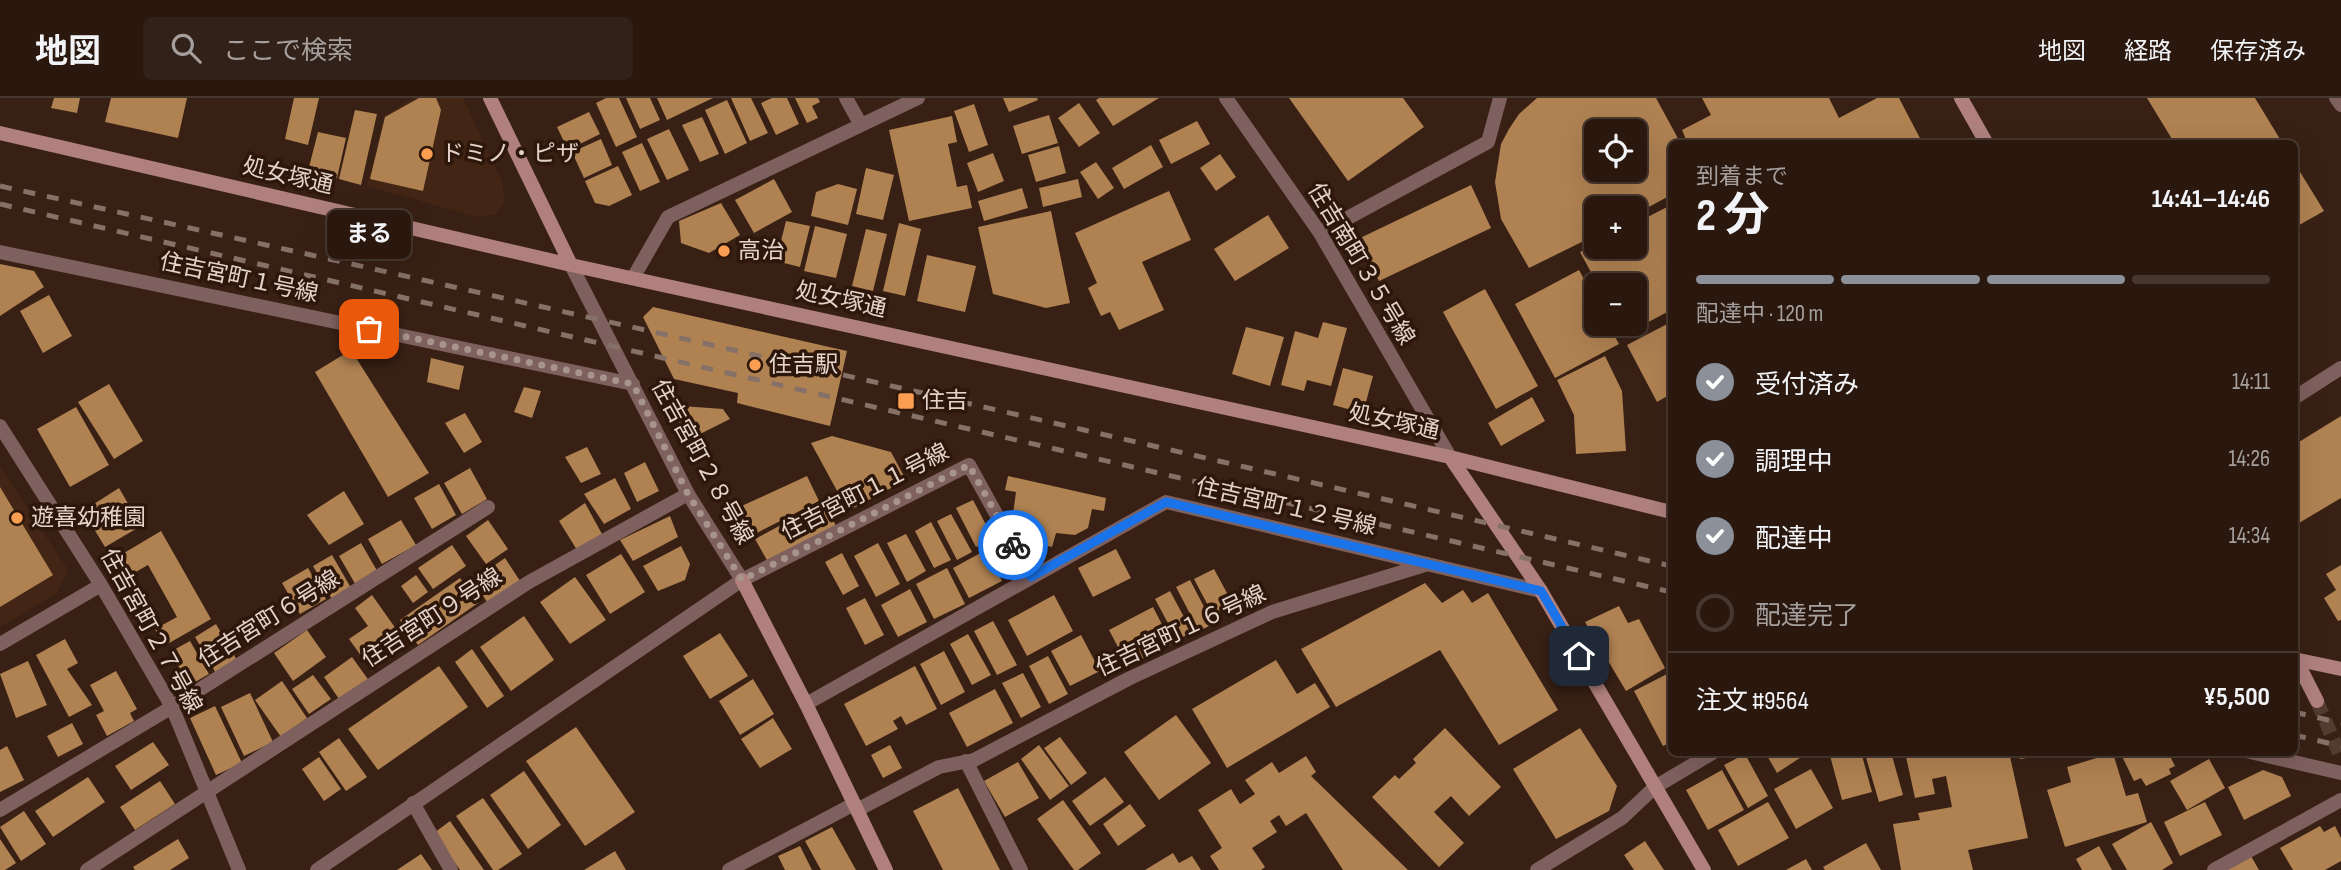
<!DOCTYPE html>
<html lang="ja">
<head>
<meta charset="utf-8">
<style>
	:root { --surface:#2a180f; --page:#322118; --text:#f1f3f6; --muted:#a5a09e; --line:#46372f; --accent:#8c9099 }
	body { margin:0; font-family:"Sofia Sans Condensed","Noto Sans JP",sans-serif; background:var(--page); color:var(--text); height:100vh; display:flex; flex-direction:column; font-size:26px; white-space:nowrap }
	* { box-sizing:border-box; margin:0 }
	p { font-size:23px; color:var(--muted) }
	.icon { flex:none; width:38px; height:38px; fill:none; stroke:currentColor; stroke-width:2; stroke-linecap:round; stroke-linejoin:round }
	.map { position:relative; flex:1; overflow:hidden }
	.panel { position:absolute; left:1668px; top:42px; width:630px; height:616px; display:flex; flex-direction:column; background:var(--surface); border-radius:10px; box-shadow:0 7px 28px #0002,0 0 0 2px var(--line) }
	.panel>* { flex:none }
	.tools { position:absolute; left:1584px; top:21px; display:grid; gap:14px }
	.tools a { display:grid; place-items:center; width:63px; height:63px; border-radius:10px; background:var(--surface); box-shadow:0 7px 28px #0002,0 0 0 2px var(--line); font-size:35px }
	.pin { position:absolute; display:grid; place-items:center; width:60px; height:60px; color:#fff; margin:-30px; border-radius:14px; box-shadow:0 4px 10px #0006 }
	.courier { position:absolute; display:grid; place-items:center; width:70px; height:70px; margin:-35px; border:5px solid #1a73e8; border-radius:50%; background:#fff; color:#222; box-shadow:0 2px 9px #0007 }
	.bubble { position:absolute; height:49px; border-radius:10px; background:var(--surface); box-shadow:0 7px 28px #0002,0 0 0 2px var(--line); font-size:23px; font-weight:700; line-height:49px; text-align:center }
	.summary em { font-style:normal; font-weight:700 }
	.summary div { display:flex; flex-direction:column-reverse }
	.summary { display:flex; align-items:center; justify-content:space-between; height:119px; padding:0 28px }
	h1 { font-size:46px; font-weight:700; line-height:52px }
	.bar { display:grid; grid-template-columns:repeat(4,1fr); gap:10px 7px; align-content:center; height:84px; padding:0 28px }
	.bar i { height:9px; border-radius:5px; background:var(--line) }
	.bar .current { background:var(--accent) }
	.bar p { grid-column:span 4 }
	.line { display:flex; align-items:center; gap:18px; padding:0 28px; border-top:2px solid var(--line) }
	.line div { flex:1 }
	ol { padding:0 28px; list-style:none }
	li { display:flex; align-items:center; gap:21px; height:77px }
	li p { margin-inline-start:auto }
	li .icon { padding:7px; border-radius:50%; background:var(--accent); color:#fff; stroke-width:4 }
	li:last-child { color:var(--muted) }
	li i { width:38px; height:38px; border:4px solid var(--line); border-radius:50% }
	header { display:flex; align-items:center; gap:42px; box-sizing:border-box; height:98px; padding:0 35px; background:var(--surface); border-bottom:2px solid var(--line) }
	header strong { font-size:33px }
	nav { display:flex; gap:38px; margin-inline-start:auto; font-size:24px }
	.search { width:490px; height:63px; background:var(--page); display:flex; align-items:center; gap:18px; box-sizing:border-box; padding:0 24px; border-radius:10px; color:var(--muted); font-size:26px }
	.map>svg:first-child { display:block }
	.built { fill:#432515 }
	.building { fill:#b08252; fill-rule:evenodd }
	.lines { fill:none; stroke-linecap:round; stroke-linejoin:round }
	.secondary-tunnel { stroke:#523b2f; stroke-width:14; stroke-dasharray:14 7; stroke-linecap:butt }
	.lane { stroke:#7e605e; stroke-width:14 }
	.street { stroke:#7e605e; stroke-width:14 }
	.secondary { stroke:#af807e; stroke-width:14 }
	.rail { stroke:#857167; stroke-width:5; stroke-dasharray:12 12; stroke-linecap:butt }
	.done { stroke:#a7948b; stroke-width:7; stroke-dasharray:0 12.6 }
	.route { stroke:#1a73e8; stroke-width:9 }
	.poi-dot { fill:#fb9e51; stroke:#2d160a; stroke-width:2.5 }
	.labels { text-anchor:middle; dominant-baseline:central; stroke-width:7; stroke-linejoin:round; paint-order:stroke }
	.poi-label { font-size:23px; fill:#e3d3cb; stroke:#2d160a; text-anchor:start }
	.street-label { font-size:23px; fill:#e3d3cb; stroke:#2d160a }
</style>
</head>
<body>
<header>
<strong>地図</strong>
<div class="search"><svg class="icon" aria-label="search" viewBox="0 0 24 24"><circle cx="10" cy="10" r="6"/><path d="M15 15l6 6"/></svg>ここで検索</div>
<nav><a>地図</a><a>経路</a><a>保存済み</a></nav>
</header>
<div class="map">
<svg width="2341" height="772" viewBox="0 0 2341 772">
	<rect width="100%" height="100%" fill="#382014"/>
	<path class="built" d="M413,0H463L503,85L504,106L496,116L477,119L367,88L384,18Z
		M0,368L68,472L57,495L0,529Z"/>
	<path class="building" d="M54,0H80L77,15L51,10Z
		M111,0H187L178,40L105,24Z
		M294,0H319L308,47L285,41Z
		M419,0H436L441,12L423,93L370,81L385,19Z
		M606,0H619L637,39L616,49L596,5Z
		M626,0H650L660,22L640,31Z
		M657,0H713L667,22Z
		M731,0H751L768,35L750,43Z
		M772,0H787L799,26L776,37L761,5Z
		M795,0H818L820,4L812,8L818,20L807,25Z
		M1003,0H1037L1038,2L1009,14Z
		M1099,0H1159L1113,28L1096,2Z
		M1289,0H1403L1424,29L1348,83Z
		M1537,0H1656L1681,46H1671V97L1634,117V110H1596V137L1529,170L1501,121L1495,84L1501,46L1509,31L1519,16ZM1596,33H1634V72H1596Z
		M1702,0H1829L1839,20L1877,0H1899L1923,46H1688L1682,32L1711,17Z
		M2147,0H2255L2283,46H2175Z
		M727,2L747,45L725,56L705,12Z
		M1079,5L1100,35L1079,49L1058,20Z
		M974,6L988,47L969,54L954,13Z
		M355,12L377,16L361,87L339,81Z
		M589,14L600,36L568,52L557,29Z
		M1049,17L1058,45L1022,56L1013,28Z
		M952,18L957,44L948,46L957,89L967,87L972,110L909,123L889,32Z
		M702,19L719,56L700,64L682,27Z
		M1197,23L1210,46L1171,66L1159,42Z
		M669,31L689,72L667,82L647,41Z
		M318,34L346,40L337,80L308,73Z
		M601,41L612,67L584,80L572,54Z
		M642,45L660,84L640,93L622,54Z
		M1151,47L1163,69L1124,91L1112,70Z
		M1059,48L1066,75L1036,84L1028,57Z
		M993,55L1004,83L978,94L967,65Z
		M1220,56L1236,79L1216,93L1200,70Z
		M1096,64L1114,90L1098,101L1080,74Z
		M2294,64L2324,113L2294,130Z
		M618,68L632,97L609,108L595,105L585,83Z
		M866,70L894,77L883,122L856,116Z
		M774,81L792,114L754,135L735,102Z
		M1078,81L1082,99L1043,109L1039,90Z
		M838,86L857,91L848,127L811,118L816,94Z
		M1471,87L1491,130L1379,183L1358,141Z
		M1022,90L1028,110L984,123L978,103Z
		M1169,93L1191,142L1142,164L1164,212L1119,232L1110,214L1101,218L1088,190L1097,185L1075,135Z
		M721,105L740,137L709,155L681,145L679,123Z
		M1671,107V212L1624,237L1618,226H1634V187H1598L1580,154L1596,146V149H1634V126Z
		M1051,113L1070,205L1046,210L993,196L978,129Z
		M1268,117L1289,150L1235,183L1214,151Z
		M786,123L810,128L800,169L776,163Z
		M899,125L921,131L905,198L883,193Z
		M815,128L847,136L836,180L804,173Z
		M866,131L887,136L873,193L852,188Z
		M927,157L976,168L965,214L917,203Z
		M0,166L34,173L44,189L0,218Z
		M1579,172L1596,203V226H1608L1619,246L1555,280L1515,206Z
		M1485,191L1538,288L1496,311L1443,214Z
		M49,197L72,238L43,255L20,213Z
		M653,209L847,253L830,328L737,305L738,295L674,281L643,219Z
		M1323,224L1347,230L1331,288L1307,282L1304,293L1281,287L1295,233L1318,240Z
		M1671,224V296L1657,304L1627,247Z
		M1246,229L1284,239L1270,288L1232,276Z
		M351,252L429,375L388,399L315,274Z
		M1605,258L1622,293L1626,353L1576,356L1574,317L1557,282Z
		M431,260L464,268L459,292L427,284Z
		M1343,270L1373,278L1363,315L1333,307Z
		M109,286L143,343L114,361L78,304Z
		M524,289L541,293L532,320L514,314Z
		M1532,299L1545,323L1501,348L1488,325Z
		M668,307L723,311L730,321L690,341Z
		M76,309L109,367L70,389L37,331Z
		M465,315L482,344L464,355L445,325Z
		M2341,318V400L2294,428V347Z
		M832,338L891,354L906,382L848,413L811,345Z
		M587,349L601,376L581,385L565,359Z
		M645,364L659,393L637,404L624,375Z
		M470,370L487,401L462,416L444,385Z
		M807,378L819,403L749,439L735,411Z
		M1008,378L1106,400L1104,413L1092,411L1088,430L1075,437L1056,435L1052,449L1030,444L1033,430L1020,428L1013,416L1016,394L1005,392Z
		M615,380L631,411L604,426L584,396Z
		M439,386L456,417L432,431L414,400Z
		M0,389L53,477L0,509Z
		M119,390L141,428L105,449L83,413Z
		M344,393L364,426L329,447L307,417Z
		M973,402L993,440L976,449L956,410Z
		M824,404L836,428L768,464L755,441Z
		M585,405L602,436L577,452L559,423Z
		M951,416L972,454L957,462L937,423Z
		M670,418L678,439L633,463L620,442Z
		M401,422L416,447L382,466L368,441Z
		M488,422L508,451L486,466L466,438Z
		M931,424L951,462L934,470L915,433Z
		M161,433L211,521L164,548L155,531L177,519L148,467L125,480L114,461Z
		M906,436L926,473L907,484L887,445Z
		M361,445L379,476L357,489L339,458Z
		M878,445L900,486L876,499L854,458Z
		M452,447L466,468L433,491L418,470Z
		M681,448L690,466L685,482L658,493L643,468Z
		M1116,451L1131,480L1093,499L1078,470Z
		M986,452L1002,483L969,500L953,470Z
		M842,455L859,488L843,497L825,464Z
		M621,456L645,494L610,516L586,477Z
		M332,457L351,490L332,501L313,468Z
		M505,460L520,483L488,505L472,483Z
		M2341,467V522L2338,523L2324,500L2336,492L2326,476Z
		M308,470L326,501L300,516L282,485Z
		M947,470L965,506L934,521L916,486Z
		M1214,471L1234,508L1214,519L1194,481Z
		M416,477L428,494L413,505L401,488Z
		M575,479L606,522L570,546L540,504Z
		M460,480L478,505L418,547L400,522Z
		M1190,482L1213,526L1199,533L1176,489Z
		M1425,485L1442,505L1463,492L1472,505L1488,495L1558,612L1499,647L1440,552L1336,609L1301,551Z
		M910,491L927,524L898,539L881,507Z
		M1170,493L1192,534L1177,542L1155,501Z
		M372,497L408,548L372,573L349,541L368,528L355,510Z
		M1054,497L1073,533L1027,558L1008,522Z
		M865,500L884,537L865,547L846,510Z
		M1619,508L1628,525L1639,521L1665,570L1626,593L1585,524Z
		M1153,509L1172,546L1128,568L1109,532Z
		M524,518L554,562L511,593L480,549Z
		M993,523L1017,567L997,577L974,533Z
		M216,526L238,564L217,577L195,539Z
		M307,532L326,559L293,583L274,555Z
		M720,535L748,578L710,601L683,558Z
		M968,536L991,577L972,587L950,546Z
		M1081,537L1100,573L1070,588L1051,553Z
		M65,541L78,565L67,571L92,607L69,619L36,557Z
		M190,543L209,576L190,587L170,554Z
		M472,551L504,598L487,610L455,564Z
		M944,553L965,594L941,607L920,566Z
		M1048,558L1068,596L1049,606L1029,568Z
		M352,559L370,584L341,604L324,579Z
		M1276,562L1297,596L1315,585L1330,609L1227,670L1192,611Z
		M28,563L47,607L16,620L0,576Z
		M439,568L468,609L378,672L348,631Z
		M915,568L937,611L906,627L901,618L893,623L898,631L866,648L844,606Z
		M116,573L137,611L130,615L134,623L107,638L96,617L104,613L90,587Z
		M1671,574V644L1663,648L1634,593Z
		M1023,575L1041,609L1021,620L1002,585Z
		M313,577L331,601L309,616L292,591Z
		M753,581L774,616L740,637L719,603Z
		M282,583L307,620L281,639L255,602Z
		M995,591L1013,625L967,649L949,615Z
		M250,595L273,644L244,658L221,609Z
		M215,608L242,665L216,677L190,620Z
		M1176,617L1211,665L1159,702L1124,654Z
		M773,620L792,651L760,670L741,641Z
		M72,625L83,646L58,659L47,638Z
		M576,629L635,714L585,748L526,663Z
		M1445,630L1501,689L1469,718L1451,698L1434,714L1464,745L1439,769L1372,699L1395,677L1399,681L1416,665L1413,661Z
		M1580,630L1617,688L1609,713L1556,741L1513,671Z
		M1060,639L1087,675L1071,687L1044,650Z
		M339,640L367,679L346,693L319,654Z
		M153,644L169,667L131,692L115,668Z
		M890,647L902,670L883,680L871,657Z
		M1039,647L1069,688L1050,702L1021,661Z
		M7,648L24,682L0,694V652Z
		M1765,654H1809L1777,675Z
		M1829,654H1861L1872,694L1842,702Z
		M1891,654L1903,697L1879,704L1865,656Z
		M1905,654H2009L2028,740L1968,752L1973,772H1901L1893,726L1920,722L1918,715L1952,709L1946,678L1932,681L1935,696L1915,700Z
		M2019,654H2052V656L2020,661Z
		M2120,654H2168L2175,668L2169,671L2171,676L2146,688L2141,680L2134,683Z
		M2113,655L2126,698L2138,695L2147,724L2065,749L2047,692L2071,684L2067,669Z
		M1745,656L1768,698L1748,710L1724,667Z
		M1306,658L1316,674L1311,678L1408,772H1343L1306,715L1286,728L1279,717L1270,723L1277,734L1252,750L1265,769L1261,772H1219L1210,758L1222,750L1198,712L1231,691L1240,706L1255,696L1245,682L1272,664L1279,675Z
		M319,659L341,691L324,703L302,671Z
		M2209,661L2225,690L2187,712L2170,683Z
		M1018,664L1039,700L1005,719L984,683Z
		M1811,671L1833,710L1796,731L1774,691Z
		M1722,672L1744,712L1708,732L1686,692Z
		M2263,672L2282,679L2291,698L2244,722L2228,689Z
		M524,673L561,727L528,751L490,697Z
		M88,679L105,704L53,739L35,713Z
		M1105,679L1124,704L1090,728L1072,703Z
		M160,683L175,706L135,732L120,709Z
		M958,690L1000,772H943L913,713Z
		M483,700L522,756L498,772H493L456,718Z
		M1063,702L1101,755L1078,772H1074L1037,721Z
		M1768,704L1789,740L1738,768L1718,732Z
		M2205,704L2222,737L2180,758L2164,724Z
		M1130,706L1146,728L1118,748L1103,726Z
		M24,713L46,746L21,763L0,729Z
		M450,723L484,772H460L434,735Z
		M2151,724L2173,765L2162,772H2127L2112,746Z
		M2320,728L2324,734L2335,728L2341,740V763L2325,772H2293L2280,750Z
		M832,729L856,772H821L805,743Z
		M0,741L16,765L5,772H0Z
		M178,741L189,760L170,772H135L133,769Z
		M1645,743L1664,772H1634L1624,757Z
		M1866,745L1881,772H1825L1823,769Z
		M800,748L812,772H785L778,758Z
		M2099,748L2112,772H2082L2076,761Z
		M615,753L626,772H584Z
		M1173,755L1179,765L1192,758L1201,772H1145Z
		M421,756L432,772H397Z
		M2251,758L2259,772H2226Z
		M1806,761L1812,772H1786Z"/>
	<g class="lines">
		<path class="secondary-tunnel" d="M2317,603L2341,660"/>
		<path class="lane" d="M742,482L969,367L1031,479
			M806,606L1166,404L1541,493
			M966,663L1021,772
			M413,705L451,772
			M0,712L172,609L488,409
			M857,712L939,669L974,662L1128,581L1272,514L1428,466
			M87,772L529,484L688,396
			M729,772L854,706"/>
		<path class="street" d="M846,0L861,27
			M1226,0L1320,135L1450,359
			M2336,0L2341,7
			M1320,135L1488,44L1500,0
			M0,154L633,286
			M633,180L668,119L918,0
			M2294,300L2341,270
			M0,328L101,487L172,609L239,772
			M0,546L101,487
			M2250,654L2341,675
			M317,772L742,482L688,396L571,167
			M1537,772L1622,720L1655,689L1714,654
			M2214,772L2341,702"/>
		<path class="secondary" d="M490,0L571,167
			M1961,0L1987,46
			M0,35L571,167L1450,359L1671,414
			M1450,359L1541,493L1704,772
			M742,482L806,606L886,772
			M2294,558L2317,603
			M2294,561L2341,571"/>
		<path class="rail" d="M0,88C558,211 1115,338 1671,468
			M0,106L1671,494
			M2294,614L2341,625
			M2294,637L2341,648"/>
	</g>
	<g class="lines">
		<path class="done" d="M369,231L633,286L688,396L742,482L969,367L1013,447"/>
		<path class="route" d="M1013,447L1031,479L1166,404L1541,493L1579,558"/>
	</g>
	<g class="poi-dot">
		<circle cx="427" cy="56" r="7"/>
		<circle cx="724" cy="153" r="7"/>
		<circle cx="755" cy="267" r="7"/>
		<rect x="897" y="294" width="18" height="18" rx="3.5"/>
		<circle cx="17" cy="420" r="7"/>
	</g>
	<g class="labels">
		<g class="poi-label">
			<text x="441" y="56">ドミノ・ピザ</text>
			<text x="738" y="153">高治</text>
			<text x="769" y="267">住吉駅</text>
			<text x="922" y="303">住吉</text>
			<text x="31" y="420">遊喜幼稚園</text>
		</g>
		<g class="street-label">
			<text transform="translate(288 78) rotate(13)">処女塚通</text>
			<text transform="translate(1361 166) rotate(59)">住吉南町３５号線</text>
			<text transform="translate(239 180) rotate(12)">住吉宮町１号線</text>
			<text transform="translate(841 202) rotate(12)">処女塚通</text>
			<text transform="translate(1394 324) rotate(12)">処女塚通</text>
			<text transform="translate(702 364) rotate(61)">住吉宮町２８号線</text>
			<text transform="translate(865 394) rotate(-27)">住吉宮町１１号線</text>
			<text transform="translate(1286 409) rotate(13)">住吉宮町１２号線</text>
			<text transform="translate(432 520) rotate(-33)">住吉宮町９号線</text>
			<text transform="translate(269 521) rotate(-32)">住吉宮町６号線</text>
			<text transform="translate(151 533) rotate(61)">住吉宮町２７号線</text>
			<text transform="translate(1181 533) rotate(-25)">住吉宮町１６号線</text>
		</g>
	</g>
</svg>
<div class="tools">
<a><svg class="icon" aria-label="locate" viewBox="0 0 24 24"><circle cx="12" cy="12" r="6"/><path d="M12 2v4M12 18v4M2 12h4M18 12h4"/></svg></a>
<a>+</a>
<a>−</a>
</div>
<div class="pin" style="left:369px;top:231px;background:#ea580c"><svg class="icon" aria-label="bag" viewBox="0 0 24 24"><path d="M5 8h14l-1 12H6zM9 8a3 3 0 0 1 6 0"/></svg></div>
<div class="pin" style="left:1579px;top:558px;background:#1f2937"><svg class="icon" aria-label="home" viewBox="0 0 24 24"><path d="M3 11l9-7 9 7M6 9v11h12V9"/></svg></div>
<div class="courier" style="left:1013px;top:447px"><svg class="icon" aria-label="bike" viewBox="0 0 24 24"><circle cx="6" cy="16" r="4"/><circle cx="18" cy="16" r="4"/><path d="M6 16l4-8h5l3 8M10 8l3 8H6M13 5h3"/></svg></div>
<div class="bubble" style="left:327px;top:112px;width:84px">まる</div>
<section class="panel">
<div class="summary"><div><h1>2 分</h1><p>到着まで</p></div><em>14:41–14:46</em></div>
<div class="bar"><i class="current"></i><i class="current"></i><i class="current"></i><i></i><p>配達中 · 120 m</p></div>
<ol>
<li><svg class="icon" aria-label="check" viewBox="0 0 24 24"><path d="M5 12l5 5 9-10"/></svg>受付済み<p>14:11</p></li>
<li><svg class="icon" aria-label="check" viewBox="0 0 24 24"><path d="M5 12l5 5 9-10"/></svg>調理中<p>14:26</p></li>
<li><svg class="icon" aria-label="check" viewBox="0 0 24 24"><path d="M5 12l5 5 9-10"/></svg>配達中<p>14:34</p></li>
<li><i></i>配達完了</li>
</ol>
<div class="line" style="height:91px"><div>注文 #9564</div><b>¥5,500</b></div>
</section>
</div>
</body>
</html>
